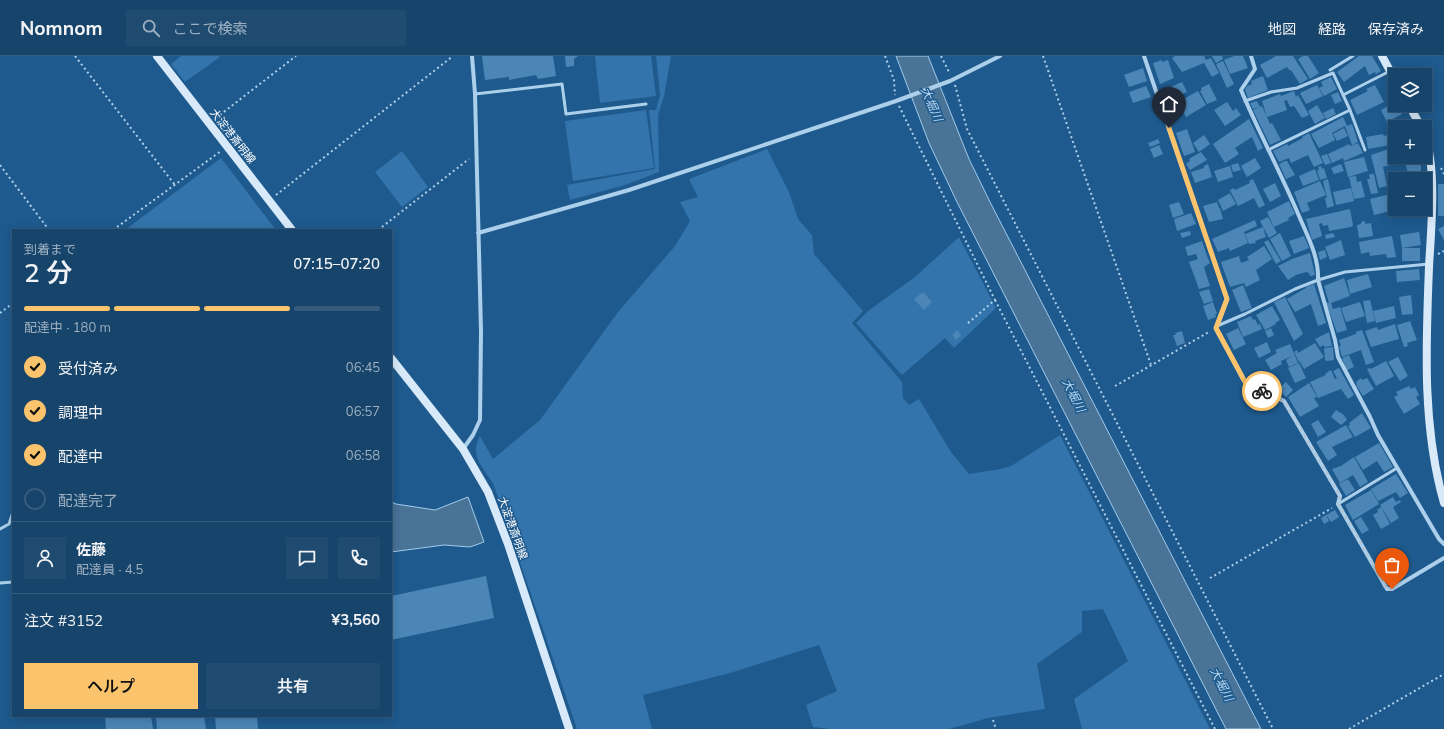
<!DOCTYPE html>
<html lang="ja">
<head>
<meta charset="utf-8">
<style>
	:root { --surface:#16446a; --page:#1f4b70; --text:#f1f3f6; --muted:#9eb0c1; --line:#355c7e; --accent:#fbc36c }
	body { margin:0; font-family:Mulish,"Noto Sans JP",sans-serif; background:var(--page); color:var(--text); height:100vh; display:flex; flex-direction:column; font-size:15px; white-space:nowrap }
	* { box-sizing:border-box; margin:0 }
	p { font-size:13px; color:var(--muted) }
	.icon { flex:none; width:22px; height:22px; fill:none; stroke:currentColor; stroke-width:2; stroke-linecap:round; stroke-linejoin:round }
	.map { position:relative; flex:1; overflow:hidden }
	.details { position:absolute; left:12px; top:173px; width:380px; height:488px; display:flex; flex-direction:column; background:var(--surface); border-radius:0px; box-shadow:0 2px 10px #0003,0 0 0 1px var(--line) }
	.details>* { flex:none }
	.buttons { position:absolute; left:1388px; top:12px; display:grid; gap:8px }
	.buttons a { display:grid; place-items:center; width:44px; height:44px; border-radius:0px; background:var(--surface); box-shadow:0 2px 10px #0003,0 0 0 1px var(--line); font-size:20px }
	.pin { position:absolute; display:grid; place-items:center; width:34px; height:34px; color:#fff; margin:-41px -17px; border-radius:50% 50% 50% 0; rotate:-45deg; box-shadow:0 0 4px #0007 }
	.pin .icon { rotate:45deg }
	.courier { position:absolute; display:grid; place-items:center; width:40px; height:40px; margin:-20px; border:3px solid #fbc36c; border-radius:50%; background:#fff; color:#222; box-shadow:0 1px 5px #0007 }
	.overview em { font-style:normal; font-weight:600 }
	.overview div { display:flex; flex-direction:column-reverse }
	.overview { display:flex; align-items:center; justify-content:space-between; height:68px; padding:0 12px }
	h1 { font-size:26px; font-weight:600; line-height:30px }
	.bar { display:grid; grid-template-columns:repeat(4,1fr); gap:6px 4px; align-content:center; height:48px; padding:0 12px }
	.bar i { height:5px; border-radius:3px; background:var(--line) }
	.bar .active { background:var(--accent) }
	.bar p { grid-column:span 4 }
	.line { display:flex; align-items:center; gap:10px; padding:0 12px; border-top:1px solid var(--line) }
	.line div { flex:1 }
	.round { display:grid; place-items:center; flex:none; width:42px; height:42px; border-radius:0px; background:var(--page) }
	ol { padding:0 12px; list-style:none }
	li { display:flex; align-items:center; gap:12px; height:44px }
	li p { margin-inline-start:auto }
	li .icon { padding:4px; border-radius:50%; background:var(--accent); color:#111; stroke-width:4 }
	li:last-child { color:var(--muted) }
	li i { width:22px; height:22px; border:2px solid var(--line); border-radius:50% }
	.primary-button { display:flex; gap:8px; margin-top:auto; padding:8px 12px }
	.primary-button a { flex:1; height:46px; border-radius:0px; background:var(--accent); color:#111; font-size:16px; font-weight:600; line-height:46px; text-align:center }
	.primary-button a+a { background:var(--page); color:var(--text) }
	header { display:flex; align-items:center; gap:24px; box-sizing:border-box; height:56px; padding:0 20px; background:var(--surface); border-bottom:1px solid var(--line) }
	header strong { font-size:19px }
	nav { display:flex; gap:22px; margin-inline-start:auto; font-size:14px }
	.search { width:280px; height:36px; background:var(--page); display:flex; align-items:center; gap:10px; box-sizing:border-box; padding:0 14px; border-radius:0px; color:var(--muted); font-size:15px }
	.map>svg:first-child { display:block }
	.green { fill:#3274ab }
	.water { fill:#497397; stroke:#a0ccee }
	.building { fill:#4b86b7 }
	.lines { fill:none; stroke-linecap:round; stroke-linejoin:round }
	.path { stroke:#acd0ec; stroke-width:2; stroke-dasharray:2 3; stroke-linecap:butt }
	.lane { stroke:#acd0ec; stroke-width:3 }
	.street { stroke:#acd0ec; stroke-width:4 }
	.secondary { stroke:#d8eaf9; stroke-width:8 }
	.done { stroke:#b0c5d7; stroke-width:4; stroke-dasharray:0 7.2 }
	.route { stroke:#fbc36c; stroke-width:5 }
	.labels { text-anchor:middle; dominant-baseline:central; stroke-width:3; stroke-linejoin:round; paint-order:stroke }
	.street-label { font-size:11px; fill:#fff; stroke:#1e5a8d }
	.water-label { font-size:12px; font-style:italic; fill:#b8d9f3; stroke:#1e5a8d }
</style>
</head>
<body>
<header>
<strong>Nomnom</strong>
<div class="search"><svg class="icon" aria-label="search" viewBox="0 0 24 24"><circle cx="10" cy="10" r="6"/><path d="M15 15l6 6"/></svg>ここで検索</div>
<nav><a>地図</a><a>経路</a><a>保存済み</a></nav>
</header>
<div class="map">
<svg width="1444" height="673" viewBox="0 0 1444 673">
	<rect width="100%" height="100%" fill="#1e5a8d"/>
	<path class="green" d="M181,0H219L220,1L185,26L171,8Z
		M595,0H651L656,40L600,47Z
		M656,0H671L664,40L658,59L659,116L625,129L570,144L567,129L655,113L649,54H656L660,39Z
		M646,54L654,112L573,125L565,65Z
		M767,93L789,136L798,163L812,179L814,198L863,255L852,267L902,326L903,342L909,349L919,343L951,396L969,418L1001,413L1011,410L1060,379L1210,673H1082L1074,643L1128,605L1103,553L1082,555V576L1037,608L1045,653L988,662L949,673H829L813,671L806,649L837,635L819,589L730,617L643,639L652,673H577L493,427C483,412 469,399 480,380L493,403L540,364L618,256L675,190L690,165L680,146L698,141L689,123Z
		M402,95L428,131L402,151L375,116Z
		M221,102L276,174H125Z
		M959,181L996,252L954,292L945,282L902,319L856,267L868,255L915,221Z"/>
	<path class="water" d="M896,0H928L969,103L990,146L1261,673H1226L957,146L929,87Z
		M468,441L484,486L470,491L444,489L391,496V446L396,448L435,454Z"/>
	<path class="building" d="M482,0H553L556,20L538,23L536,19L509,24V21L485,24Z
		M565,0H578L574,3V10L566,11Z
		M1175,0H1204L1206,4L1211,2L1219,17L1212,21L1204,7L1182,16L1172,2Z
		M1212,0H1222L1223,3L1216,7Z
		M1234,0H1243L1248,12L1230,18L1224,4Z
		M1276,0H1293L1308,23L1300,28L1291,14L1290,15L1287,11L1267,22L1260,9Z
		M1303,0H1308L1319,17L1310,23L1298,3Z
		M1359,0H1372L1381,15L1376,18L1375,16L1369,19L1365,10L1344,26L1337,16Z
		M1162,4V6L1168,4L1174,22L1160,28L1153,7Z
		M1223,5L1234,28L1227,32L1216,8Z
		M1143,12L1147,25L1129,31L1124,19Z
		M1263,20L1268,34L1248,42L1245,34L1247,30L1252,28L1251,25Z
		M1331,21L1337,33L1324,40L1319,32L1323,30L1321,26Z
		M1182,26L1187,36L1166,46L1162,35Z
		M1209,28L1217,44L1207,48L1200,35L1202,34L1201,32Z
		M1317,29L1323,40L1306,48L1300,37Z
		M1375,29L1384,46L1357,59L1350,44L1368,35L1366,33Z
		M1146,30L1151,41L1133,47L1129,36Z
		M1198,35L1206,49L1186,61L1178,46Z
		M1294,35L1296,41L1298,39L1309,59L1302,62L1294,50L1290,51L1287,44L1284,45L1287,54L1267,61L1262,45L1280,38L1281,40Z
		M1338,36L1342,45L1335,48L1331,39Z
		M1257,45L1260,51L1253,53L1250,47Z
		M1227,46L1233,55L1236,52L1241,59L1225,70L1214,54Z
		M1395,46V49H1397L1402,58L1387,66L1381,54Z
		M1317,49L1325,62L1315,68L1308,55Z
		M1262,50L1270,68L1272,67L1281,84L1270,89L1253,54Z
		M1333,52L1336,58L1326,63L1323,57Z
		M1343,61L1347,70L1352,68L1358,86L1352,89L1345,70L1332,77L1335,84L1319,92L1311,78Z
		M1249,63L1263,92L1258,95L1252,81L1235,92L1239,98L1225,107L1213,88Z
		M1344,72L1348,80L1337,85L1333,78Z
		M1187,73L1195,96L1184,100L1176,77Z
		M1309,77L1323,107L1314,111L1308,99L1291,107L1289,102L1279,106L1273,95L1287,88L1288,90L1303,82L1302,81Z
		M1395,77V88L1368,93L1366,81L1383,78L1384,80Z
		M1204,79L1210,88L1199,96L1193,87Z
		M1158,83L1160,87L1150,91L1148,87Z
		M1358,87L1363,97L1344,105L1343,102L1332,107L1328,98L1349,88L1350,90Z
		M1159,89L1163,98L1154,102L1150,93Z
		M1395,91V101H1421V116H1419L1420,120L1409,122L1405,105L1383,111L1387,130L1379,132L1371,99Z
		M1201,96L1207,104L1190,114L1186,108L1190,105L1189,103Z
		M1327,98L1331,107L1325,109L1321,100Z
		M1364,101L1368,115L1348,121L1344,106Z
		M1255,102L1261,112L1247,121L1241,110Z
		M1285,105H1287L1295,119L1286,123L1279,108Z
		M1238,107L1241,114L1233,116L1231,109Z
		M1208,108L1212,121L1195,127L1191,116L1204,112V110Z
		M1341,108L1344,115L1334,118L1331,112Z
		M1230,110L1233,121L1218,126L1214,115Z
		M1321,110L1322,113L1324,112L1327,122L1320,124L1317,114H1319L1318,111Z
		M1315,113L1319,124L1303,130L1299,120Z
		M1371,118H1374L1378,137L1371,138L1367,123H1370L1369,119Z
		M1356,120L1357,126L1361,125L1365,141L1354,143L1349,121Z
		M1253,123L1265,149L1259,152L1254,142L1238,150L1230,134L1234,132L1235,134L1250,127L1249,125Z
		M1328,123L1334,150L1327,152L1325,142H1327L1323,125Z
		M1320,125L1326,139L1307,147L1310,154L1302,157L1294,136Z
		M1275,127L1281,140L1270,146L1263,133Z
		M1438,128H1444V160H1438Z
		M1351,132L1354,145L1336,149L1333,136Z
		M1230,137L1236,148L1223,155L1218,144Z
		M1395,137L1394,154L1374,159L1370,143Z
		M1289,145L1295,158L1288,162L1289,164L1274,171L1267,156Z
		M1179,146L1184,158L1173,162L1169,149Z
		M1217,146L1219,152H1220L1223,163L1209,166L1203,150Z
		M1350,153L1353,169L1351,171L1329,175L1328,169L1323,170L1322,167L1319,168L1322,180L1312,184L1306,163Z
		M1191,157L1196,168L1177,175L1174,163Z
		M1268,161L1277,177L1269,182L1260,165Z
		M1255,164L1257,170L1244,176L1248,187L1230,195L1229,192L1218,196L1212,183Z
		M1365,165V168L1371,167L1373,180L1359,182L1357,169L1361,168V166Z
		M1444,170V184L1438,173Z
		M1263,171L1266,181L1255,185L1256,187L1249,188L1245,178Z
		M1190,175L1191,179L1182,182L1180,177Z
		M1419,176L1421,189L1402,192L1400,179Z
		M1280,177L1291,200L1282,205L1270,183Z
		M1333,177L1335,181L1326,183L1325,179Z
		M1304,180L1309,192L1294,198L1289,185Z
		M1392,180L1396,201L1387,202L1386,198L1370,200L1369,196L1361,198L1359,186Z
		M1268,184L1281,205L1276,208L1264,186Z
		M1341,184L1345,199L1330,204L1325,191Z
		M1202,185L1207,200L1202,202L1207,200L1210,207L1204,211L1206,218L1195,222L1189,206L1198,203L1196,198L1188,200L1185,191Z
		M1264,190L1272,203L1256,214L1260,224L1246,231L1244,227L1230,231L1224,215L1242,209L1224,215L1221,206L1239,200L1241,207L1249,204L1247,201Z
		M1402,192H1420V205H1402Z
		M1325,194L1327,201L1320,204L1318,196Z
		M1310,197L1315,219L1310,220L1309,217L1306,216L1296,219L1288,224L1278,210L1292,203Z
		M1419,213L1420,224L1397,226L1396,215Z
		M1206,218L1210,230L1199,233L1195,222Z
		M1368,218L1372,231L1350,238L1347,224Z
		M1344,222L1350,240L1331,247L1333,253L1340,251L1347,274L1337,277L1326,246L1329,247L1324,230Z
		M1314,228L1326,267L1318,270L1311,248L1295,256L1287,243L1306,232V231Z
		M1243,229L1252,252L1241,256L1232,234Z
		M1209,233L1213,245L1204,248L1199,236Z
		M923,236L932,246L924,254L914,243Z
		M1411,239L1413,258L1402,259L1399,241Z
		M1285,241L1303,278L1294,285L1274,246Z
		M1370,244L1375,265L1367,267L1363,245Z
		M1213,246L1217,258H1215L1216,261L1208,264L1203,250Z
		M1360,246L1365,260L1346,266L1341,252Z
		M1272,250L1280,264L1275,267L1276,268L1265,274L1256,259Z
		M1394,250L1396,262L1376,267L1373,255Z
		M1251,260L1253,264L1255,263L1258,269L1260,268L1262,273L1243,281L1237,266Z
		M1410,265L1417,284L1407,287L1408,290L1404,291L1397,269Z
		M1395,268L1399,283L1371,291L1365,275L1377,271L1378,274Z
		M1238,272L1246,288L1234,294L1226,278Z
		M1271,272L1274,279L1268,282L1265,275Z
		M957,274L961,279L956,284L952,279Z
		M1362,274L1374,306L1366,309L1361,294L1342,301L1339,290H1341L1339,284L1356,278V276Z
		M1182,275L1185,287L1177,290L1173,279H1176L1175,277Z
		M1329,276L1332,290L1324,291V289L1320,291L1315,283Z
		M1267,286L1271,296L1259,302L1254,292Z
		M1315,287L1324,301L1304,313L1300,306L1302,305L1299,306L1294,296L1297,294L1298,297Z
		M1290,288L1298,307L1289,311L1286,304L1292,300L1281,305L1282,308L1271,314L1265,304L1277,297L1275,294Z
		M1333,291L1334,304L1327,305L1325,304L1324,292Z
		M1349,299L1354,311L1347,314L1342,302Z
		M1398,301L1408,320L1400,325L1388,306Z
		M1386,305L1394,320L1376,330L1367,313L1370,312L1371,313Z
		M1299,307L1306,322L1295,327L1288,312Z
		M1339,312L1354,339L1348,343L1341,333L1318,342L1310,326L1326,319L1325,318L1331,314L1335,323L1340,321L1337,322L1333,315Z
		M1361,322L1362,324L1367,322L1374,333L1363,340L1356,329L1357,328L1356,326Z
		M1286,326L1293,334L1286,341L1278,333Z
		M1309,327L1317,341L1314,342L1319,350L1300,361L1288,341Z
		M1409,330L1411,333L1415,331L1419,339L1416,341L1420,348L1404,358L1394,341L1398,339L1396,336Z
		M1336,354L1344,359L1347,364L1341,369L1331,361Z
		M1362,357L1371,372L1355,381L1348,370L1350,369L1349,367Z
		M1318,364L1326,376L1318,381L1311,368Z
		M1346,369L1353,381L1332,391L1337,399L1328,405L1316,386Z
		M1379,387L1393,411L1384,416L1377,405L1363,414L1355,401Z
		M1354,401L1368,426L1360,431L1353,419L1340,427L1332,413L1341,410Z
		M1396,418L1408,437L1400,442L1396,436L1378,445L1371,433Z
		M1348,423L1355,434L1346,440L1339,428Z
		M1371,434L1379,448L1353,464L1345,449Z
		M1393,441L1396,446L1400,444L1401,446L1393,451L1399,462L1391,467L1380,449Z
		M1381,451L1390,468L1381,473L1373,459L1378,456L1377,454Z
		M1335,454L1339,461L1331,466L1326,459Z
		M1326,459L1329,465L1324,468L1321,462Z
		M1361,461L1369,474L1362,478L1354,465Z
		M486,520L494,562L391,584V540Z
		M105,660H151L153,673H106Z
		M156,660H204L206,673H157Z
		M215,660H265V661L257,662L258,673H216Z"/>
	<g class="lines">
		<path class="path" d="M75,0L175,129
			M885,0L894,24L895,39
			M941,0L950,18
			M1043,0L1151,309
			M955,29L967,73L1273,673
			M899,50L995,244L967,268
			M216,62L296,0
			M0,109L49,174
			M1441,112L1444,118
			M276,139L453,0
			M113,174L221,95
			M378,174L469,103
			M1438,198L1444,195
			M995,244L1215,673
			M0,257L13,247
			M1115,330L1209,276
			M1210,522L1332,452
			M993,664L996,673
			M1349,673L1444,618"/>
		<path class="lane" d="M1330,14L1353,0
			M475,38L562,28L566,58L646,48
			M1343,39L1390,15
			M1245,45L1271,36L1297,32L1333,17L1350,54L1365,94
			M1268,94L1350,54
			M1217,270L1245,258L1295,233L1318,224L1345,216L1429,208
			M1338,448L1397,412
			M0,473L9,468L13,456
			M0,527L13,526"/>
		<path class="street" d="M1144,0L1227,243L1216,273L1245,326L1284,345L1340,440L1338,448L1387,533H1392L1444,502
			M1251,0L1255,13L1241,34C1259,77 1281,117 1299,160C1308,181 1319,201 1318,224L1335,284L1338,301L1370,361L1378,379L1439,483L1444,488
			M478,177L629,134L896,45L950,25L1000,0
			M463,393L473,379L480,364L481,275L475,38L472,0"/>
		<path class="secondary" d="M157,0L292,174
			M1382,0L1395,24
			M1409,49L1421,71
			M1425,80C1437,114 1431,174 1429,211C1426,289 1422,370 1444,447
			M391,302L463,393L488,436L508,488L569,673"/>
	</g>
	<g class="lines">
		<path class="done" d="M1262,335L1284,345L1340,440L1338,448L1387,533H1392"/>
		<path class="route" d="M1169,72L1227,243L1216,272L1245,326L1262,335"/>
	</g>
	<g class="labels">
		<g class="street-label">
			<text transform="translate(233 80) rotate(52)">大淀港斎明線</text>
			<text transform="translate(513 472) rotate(70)">大淀港斎明線</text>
		</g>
		<g class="water-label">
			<text transform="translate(932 48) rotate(67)">大堀川</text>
			<text transform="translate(1074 339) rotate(63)">大堀川</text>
			<text transform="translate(1222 628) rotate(63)">大堀川</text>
		</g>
	</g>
</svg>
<div class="buttons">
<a><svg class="icon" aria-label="layers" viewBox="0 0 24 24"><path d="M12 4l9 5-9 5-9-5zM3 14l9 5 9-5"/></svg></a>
<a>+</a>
<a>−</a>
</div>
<div class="pin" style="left:1392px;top:533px;background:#ea580c"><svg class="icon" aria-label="bag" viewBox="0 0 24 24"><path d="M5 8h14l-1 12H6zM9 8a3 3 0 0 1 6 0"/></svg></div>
<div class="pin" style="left:1169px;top:72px;background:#1f2937"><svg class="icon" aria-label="home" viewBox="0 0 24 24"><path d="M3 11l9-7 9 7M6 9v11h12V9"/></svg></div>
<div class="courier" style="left:1262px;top:335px"><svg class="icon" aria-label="bike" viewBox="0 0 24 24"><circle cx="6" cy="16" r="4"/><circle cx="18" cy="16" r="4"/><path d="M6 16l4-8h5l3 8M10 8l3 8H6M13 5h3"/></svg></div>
<section class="details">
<div class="overview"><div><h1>2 分</h1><p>到着まで</p></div><em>07:15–07:20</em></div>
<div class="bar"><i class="active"></i><i class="active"></i><i class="active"></i><i></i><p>配達中 · 180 m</p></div>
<ol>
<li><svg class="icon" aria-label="check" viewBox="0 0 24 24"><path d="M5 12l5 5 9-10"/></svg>受付済み<p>06:45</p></li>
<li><svg class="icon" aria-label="check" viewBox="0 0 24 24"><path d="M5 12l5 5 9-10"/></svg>調理中<p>06:57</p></li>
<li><svg class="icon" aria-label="check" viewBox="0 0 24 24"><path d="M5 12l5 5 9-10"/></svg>配達中<p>06:58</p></li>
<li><i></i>配達完了</li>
</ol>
<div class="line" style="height:72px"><a class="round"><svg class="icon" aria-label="person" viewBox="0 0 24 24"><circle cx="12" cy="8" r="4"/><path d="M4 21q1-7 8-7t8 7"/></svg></a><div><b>佐藤</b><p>配達員 · 4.5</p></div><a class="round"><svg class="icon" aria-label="chat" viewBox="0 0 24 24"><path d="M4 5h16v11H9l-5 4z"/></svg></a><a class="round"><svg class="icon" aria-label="phone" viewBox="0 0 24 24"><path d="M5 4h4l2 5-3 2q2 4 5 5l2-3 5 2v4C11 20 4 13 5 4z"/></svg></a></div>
<div class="line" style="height:52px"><div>注文 #3152</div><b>¥3,560</b></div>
<div class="primary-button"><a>ヘルプ</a><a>共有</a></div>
</section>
</div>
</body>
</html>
